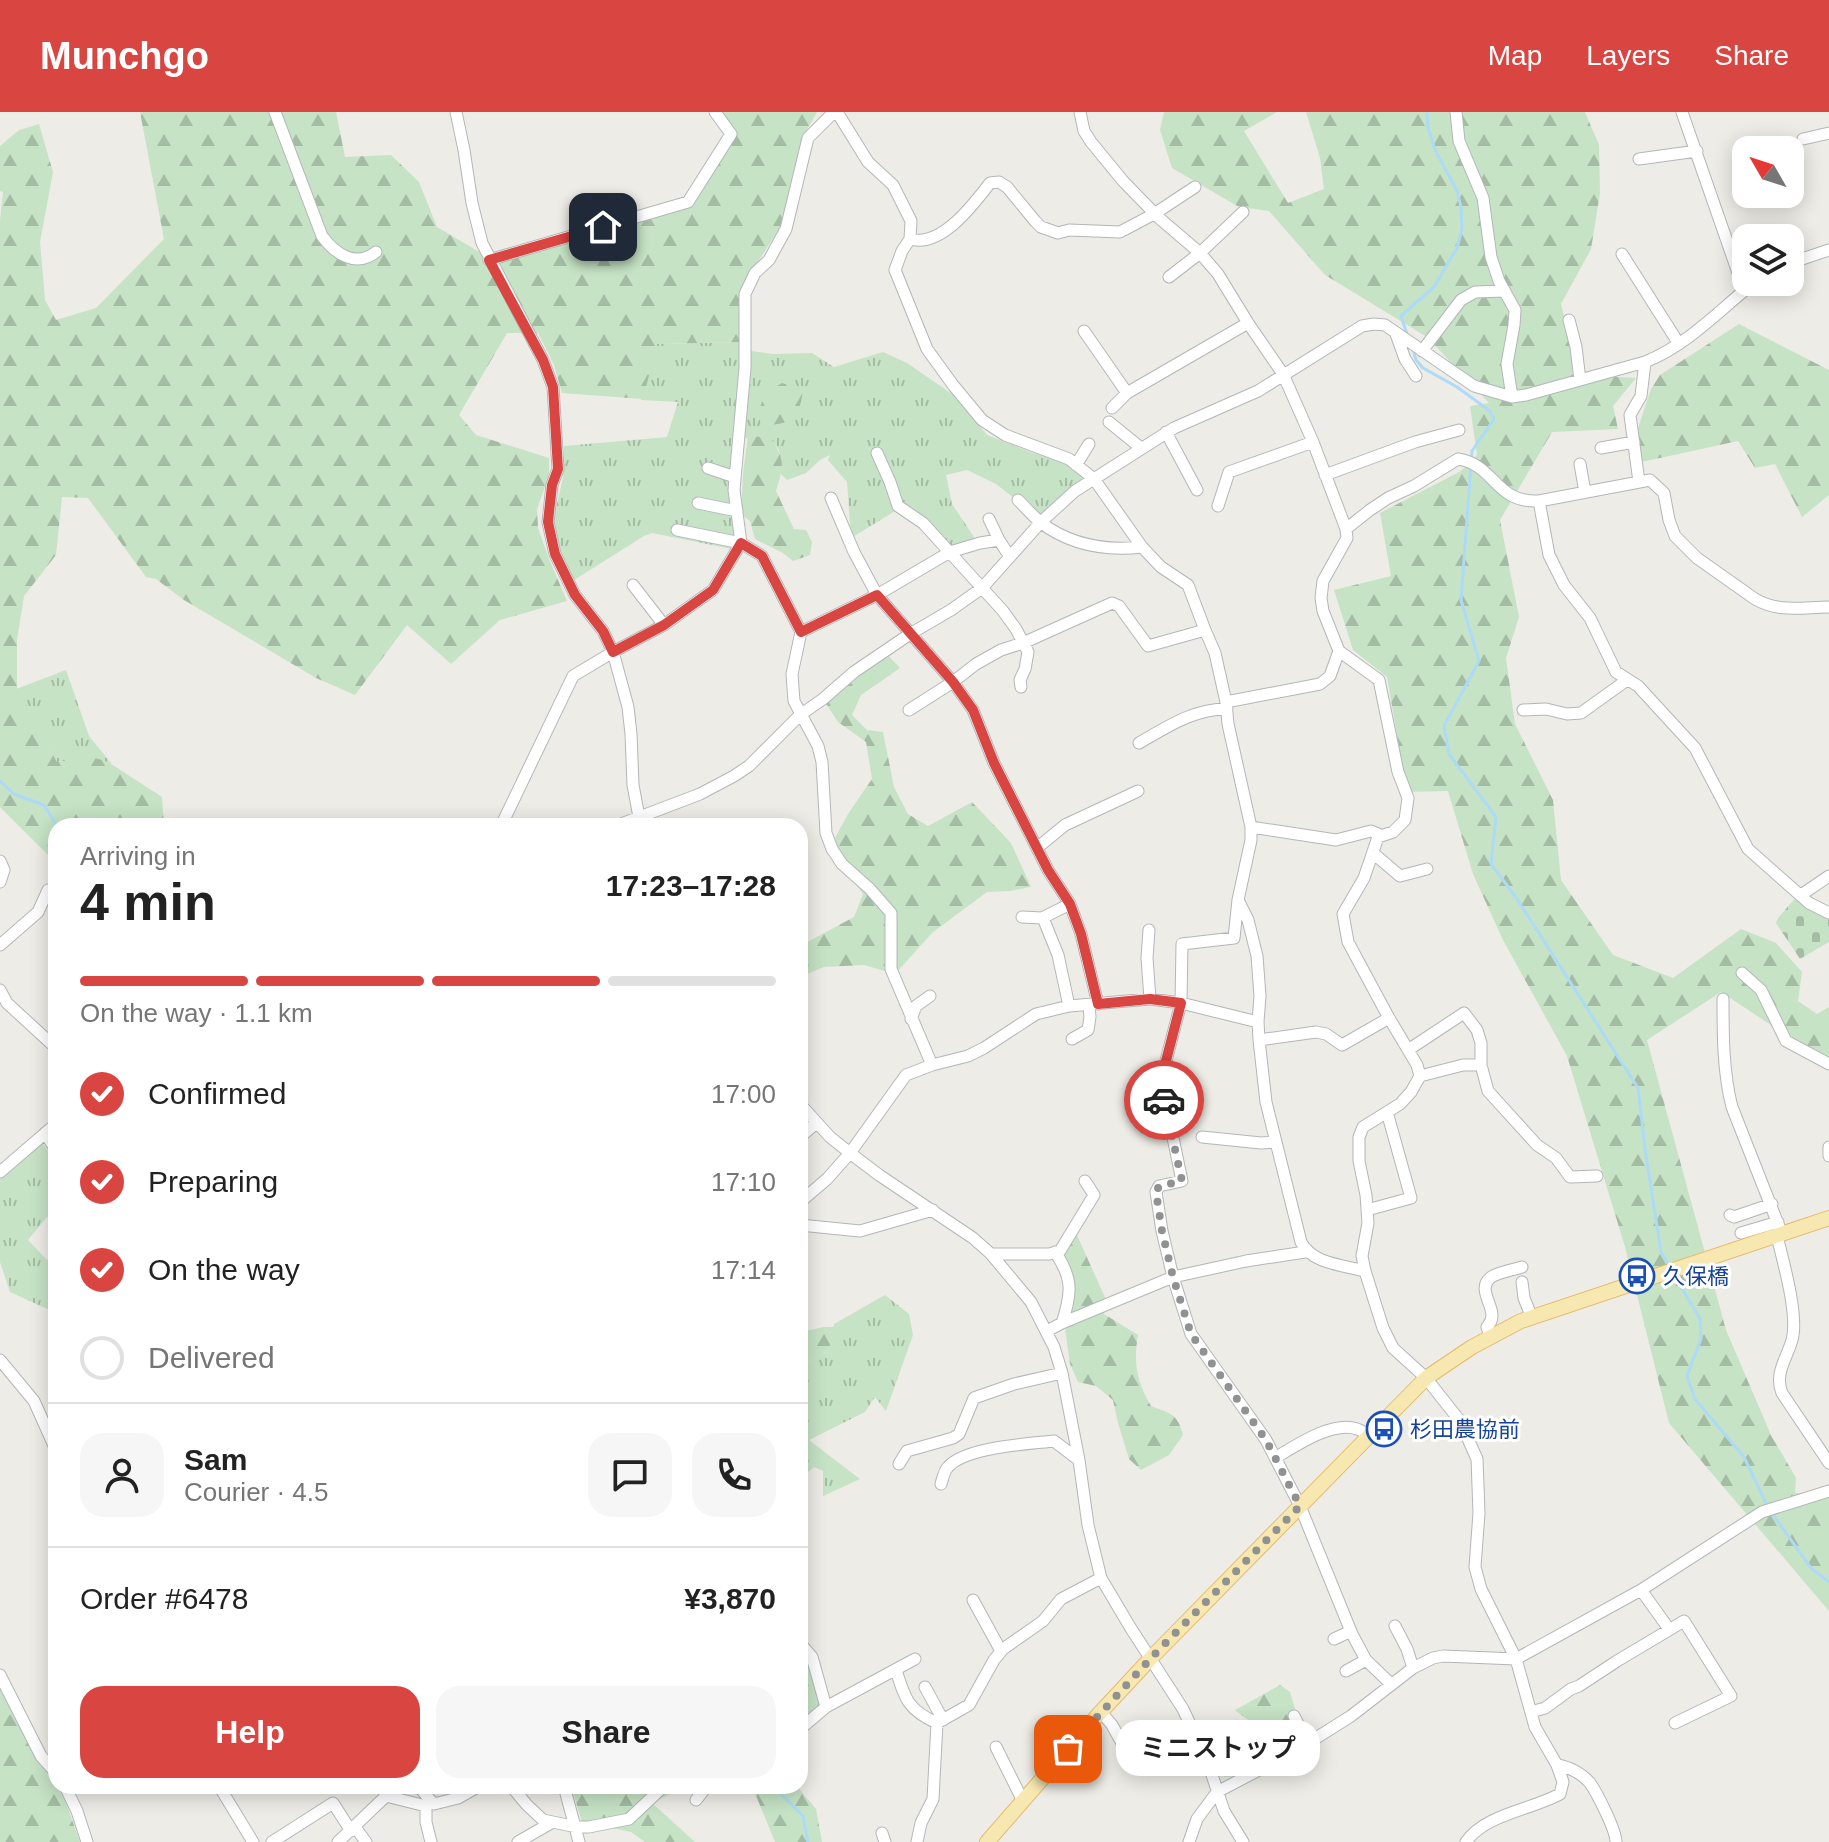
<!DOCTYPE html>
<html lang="en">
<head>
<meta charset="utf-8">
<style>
	:root { --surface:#fff; --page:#f6f6f6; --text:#222; --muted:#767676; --line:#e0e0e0; --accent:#d94541 }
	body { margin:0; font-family:Helvetica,"Noto Sans JP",sans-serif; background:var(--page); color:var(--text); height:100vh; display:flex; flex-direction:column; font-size:30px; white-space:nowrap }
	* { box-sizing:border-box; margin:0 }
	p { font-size:26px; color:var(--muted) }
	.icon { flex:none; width:44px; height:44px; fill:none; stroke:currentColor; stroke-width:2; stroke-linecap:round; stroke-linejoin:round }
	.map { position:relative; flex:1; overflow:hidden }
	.side { position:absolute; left:48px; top:706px; width:760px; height:976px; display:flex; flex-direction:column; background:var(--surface); border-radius:24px; box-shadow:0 4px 20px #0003 }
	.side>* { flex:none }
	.needle { width:52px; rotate:309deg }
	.buttons { position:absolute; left:1732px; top:24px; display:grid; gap:16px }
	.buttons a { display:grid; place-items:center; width:72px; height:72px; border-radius:16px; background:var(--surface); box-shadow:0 4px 20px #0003; font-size:40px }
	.pin { position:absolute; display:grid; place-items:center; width:68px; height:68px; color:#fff; margin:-34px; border-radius:16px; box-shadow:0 4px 12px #0006 }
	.courier { position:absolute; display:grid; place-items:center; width:80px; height:80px; margin:-40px; border:6px solid #d94541; border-radius:50%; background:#fff; color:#222; box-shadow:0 2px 10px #0007 }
	.bubble { position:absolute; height:56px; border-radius:24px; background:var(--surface); box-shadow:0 4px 20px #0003; font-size:26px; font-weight:600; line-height:56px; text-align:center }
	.summary em { font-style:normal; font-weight:600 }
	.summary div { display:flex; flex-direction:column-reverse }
	.summary { display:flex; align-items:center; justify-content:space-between; height:136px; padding:0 32px }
	h1 { font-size:52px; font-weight:600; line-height:60px }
	.bar { display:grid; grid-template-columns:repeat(4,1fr); gap:12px 8px; align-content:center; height:96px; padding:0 32px }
	.bar i { height:10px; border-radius:6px; background:var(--line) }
	.bar .active { background:var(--accent) }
	.bar p { grid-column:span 4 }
	.line { display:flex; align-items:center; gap:20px; padding:0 32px; border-top:2px solid var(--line) }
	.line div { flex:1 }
	.round { display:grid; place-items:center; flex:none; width:84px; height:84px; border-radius:24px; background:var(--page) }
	ol { padding:0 32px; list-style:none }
	li { display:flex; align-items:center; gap:24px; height:88px }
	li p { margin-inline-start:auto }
	li .icon { padding:8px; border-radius:50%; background:var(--accent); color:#fff; stroke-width:4 }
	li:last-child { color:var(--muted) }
	li i { width:44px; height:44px; border:4px solid var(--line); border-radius:50% }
	.action { display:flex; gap:16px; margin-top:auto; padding:16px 32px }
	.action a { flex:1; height:92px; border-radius:24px; background:var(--accent); color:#fff; font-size:32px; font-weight:600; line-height:92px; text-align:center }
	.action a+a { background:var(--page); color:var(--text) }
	header { display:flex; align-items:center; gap:48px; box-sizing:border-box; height:112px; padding:0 40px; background:var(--accent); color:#fff }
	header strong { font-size:38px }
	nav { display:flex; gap:44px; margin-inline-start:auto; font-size:28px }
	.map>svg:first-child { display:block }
	.grass { fill:url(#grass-tufts) }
	.forest { fill:url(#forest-firs) }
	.cemetery { fill:url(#cemetery-stones) }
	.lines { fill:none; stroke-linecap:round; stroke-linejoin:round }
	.stream { stroke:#addbf7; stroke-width:3 }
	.minor-casing { stroke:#b3b6b9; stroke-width:13 }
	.major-casing { stroke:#e4bb69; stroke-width:16 }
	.minor { stroke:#fff; stroke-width:11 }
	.major { stroke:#f7e8b2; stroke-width:14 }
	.done { stroke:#909292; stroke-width:8; stroke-dasharray:0 14.4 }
	.route { stroke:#d94541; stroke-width:10 }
	.labels { text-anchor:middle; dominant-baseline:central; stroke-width:6; stroke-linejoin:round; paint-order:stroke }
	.transit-label { font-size:22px; fill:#164399; stroke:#fff; text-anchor:start }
</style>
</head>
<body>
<header>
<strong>Munchgo</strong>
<nav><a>Map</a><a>Layers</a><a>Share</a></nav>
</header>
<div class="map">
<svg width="1829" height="1730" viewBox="0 0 1829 1730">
	<defs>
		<pattern id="grass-tufts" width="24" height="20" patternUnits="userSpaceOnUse" patternTransform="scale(2)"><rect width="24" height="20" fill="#c6e3c5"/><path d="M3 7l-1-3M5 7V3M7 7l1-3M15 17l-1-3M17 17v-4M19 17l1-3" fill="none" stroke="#a4bba4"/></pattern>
		<pattern id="forest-firs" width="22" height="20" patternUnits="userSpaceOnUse" patternTransform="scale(2)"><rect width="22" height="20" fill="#c6e3c5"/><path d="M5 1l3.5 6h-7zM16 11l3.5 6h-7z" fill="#a4bba4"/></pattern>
		<pattern id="cemetery-stones" width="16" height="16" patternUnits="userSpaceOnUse" patternTransform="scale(2)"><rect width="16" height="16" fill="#c6e3c5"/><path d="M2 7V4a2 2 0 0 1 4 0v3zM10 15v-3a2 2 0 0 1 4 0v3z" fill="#a4bba4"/></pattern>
	</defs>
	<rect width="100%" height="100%" fill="#eeece6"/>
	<path class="grass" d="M741,230L737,438L652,421L644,424L571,470L552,414L563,365L564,334L667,325L678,290L641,288L657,232Z
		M745,238L773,242L812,241L834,255L883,240L907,251L955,284L987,323L1030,340L1060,349L1085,365L1039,405L996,372L967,358L946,363L952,392L976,428L948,441L900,396L851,426L847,370L828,348L830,343L820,348L806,361L787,368L781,362L779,338L771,327L743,326Z
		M66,558L89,624L111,651L89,646L57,650L16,577Z
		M41,1029L56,1051V1099L46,1106L28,1128L47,1148L56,1138V1201L10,1180L0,1150V1062Z
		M885,1183L909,1202L913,1223L886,1299L875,1285L865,1300L809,1328L860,1367L823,1384V1359L814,1355L800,1367V1255L829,1238L834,1212Z"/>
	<path class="forest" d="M140,0H336L345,45L391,43L419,70L437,115L498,151L689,95L736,24L721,0H817L803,25L780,116L755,154L741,230L657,232L643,287L562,281L554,253L538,221H507L459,303L476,323L549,346V364L537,397L538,416L549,447L567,489L500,508L451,552L407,513L355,583L316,566L184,488L156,467L146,465L88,386L62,385L56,443L24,484L17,528V577L57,650L92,645L108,650L162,685L164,714H56V751L0,695V108L3,80L0,79V34L19,18L39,12L53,60L40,130L45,188L56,208L96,196L164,127Z
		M1164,0H1277L1244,19L1288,91L1324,77L1320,46L1306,0H1585L1599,33L1600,81L1591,137L1561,192L1579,263L1636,266L1613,294L1618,317L1552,320L1500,408L1519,505L1506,546L1515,612L1553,688L1561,768L1613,843L1673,866L1741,817L1776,831L1802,860L1798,889L1817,902L1829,895V955L1827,950L1721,880L1647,928L1726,1218L1771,1323L1796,1366L1795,1381H1829V1499L1669,1311L1625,1135L1567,944L1503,828L1473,762L1448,679L1407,680L1387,565L1353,538L1334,478L1391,464L1380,401L1461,359L1477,343L1470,294L1489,291L1427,225L1325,163L1269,99L1239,95L1172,56L1160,18Z
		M1739,212L1829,258V383L1802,405L1775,352L1755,356L1738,329L1637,351L1638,316L1651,277L1660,263Z
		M782,271L803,278C800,306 789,315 761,312C755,292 766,281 782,271Z
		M748,323L771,327C786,347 783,356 776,379L794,417L806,418L812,430L810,443L793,449L783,441L755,427L750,409L741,402L743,362Z
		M887,542L900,556L861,583L852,603L867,618L883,620L894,675L908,702L928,714L972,690L1011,731L1031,775L1010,779L987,780L932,821L895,862L864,853L824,855L800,865V834L854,805L863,782L843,754L835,726L848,702L872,667L866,630L838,610L823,587Z
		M1076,1121L1108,1192L1104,1202L1138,1223C1133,1251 1137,1270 1151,1294C1170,1301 1178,1302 1183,1323L1169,1343L1141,1358L1129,1347L1118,1311L1113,1288L1096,1274L1078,1270L1070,1252L1065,1216L1069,1187L1062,1142Z
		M824,1215H834L829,1238L800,1255V1220Z
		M800,1532L808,1541L824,1592L810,1604L800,1626Z
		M0,1570L24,1622L65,1688L80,1730H0Z
		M1280,1573L1290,1580L1304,1628L1236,1664L1224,1665L1219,1652L1223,1635L1231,1620L1248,1608L1235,1598Z
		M571,1674H686L652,1691L695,1730H645L631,1720L582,1710Z
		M752,1674H797L816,1697L822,1730H775Z"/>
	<path class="cemetery" d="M1799,782L1829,800V830L1800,847L1776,811L1778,806Z"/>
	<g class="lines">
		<path class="stream" d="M1407,222L1401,204L1434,175L1457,136L1462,117L1461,95L1457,79L1435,38L1428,15L1427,0
			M1413,237L1416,248L1423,256L1457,275L1490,299L1494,307L1472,339L1461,488L1479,549L1444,614L1449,642L1496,705L1491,752L1515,784L1638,976L1646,1044L1661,1140L1669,1153
			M0,669L14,682L44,693L57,714
			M1674,1163L1700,1207L1701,1227L1687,1264L1695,1287L1744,1345L1767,1393
			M1771,1400L1811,1456L1829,1470
			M773,1674L803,1704L808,1730"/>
		<g class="minor-casing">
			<path id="minor" d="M275,0L322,124C335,142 356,156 376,140
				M456,0L464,38L472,91L482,131L543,248L553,275L558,357L552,373L548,410L555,442L575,483L603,519L613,540L628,595L631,622L633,673L639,705L643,714
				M837,0L868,50L893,73L911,109L910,127L902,139L895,158L927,237L953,273L982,308L1005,323L1069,347L1094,367L1142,435L1161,455L1188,473L1205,518
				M1080,0L1084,19L1091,30L1123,69L1159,106L1200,141L1218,162L1248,211L1283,262L1313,330L1346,417L1347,426L1323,469L1321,486L1323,499L1339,539L1330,564L1320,572L1226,590L1228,612L1251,715V728L1238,788L1248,808L1257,844L1260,884L1258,910L1259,928L1266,990L1301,1130C1312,1152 1343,1153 1365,1159L1383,1216L1393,1236L1426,1266L1460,1309L1477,1347L1479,1401L1475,1455L1481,1477L1516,1547L1535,1615L1557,1653C1569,1655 1581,1661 1590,1671C1597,1681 1616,1718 1616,1730
				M1456,0L1459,29L1483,86L1491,145L1499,169L1515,198L1514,213L1507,252L1512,285
				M1682,0L1744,178
				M1803,27L1829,21
				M1639,47L1697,39
				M910,127C941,136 973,93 990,71L999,70L1007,75L1035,109L1041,115L1058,121L1069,118L1120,120L1154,102L1195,75
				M1622,142L1679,232
				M489,148L688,90L731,22L715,0
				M1790,151L1829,138
				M1169,165L1200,141L1243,100
				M1569,208L1576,235L1580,268
				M1084,219L1127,281L1248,211
				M1396,222L1405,247L1416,264
				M1422,239L1461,188L1475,180L1504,179
				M1112,296L1127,281
				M1109,310L1141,336
				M1166,320L1197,378
				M1601,336L1634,330
				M877,341L890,370L898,394L923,411L1003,499L1016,517L1028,540L1025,557L1020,568L1021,575
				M1580,352L1585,380
				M1076,353L1089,332
				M708,356L735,365
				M1325,363L1415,330L1459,318
				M1639,370L1630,303L1641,284L1645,250
				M831,386L854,440L877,483L953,570L973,598L994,651L1048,758L1070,792L1081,822L1098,892
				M1018,388C1025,395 1032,403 1040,410C1070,433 1106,439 1142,435
				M1539,389L1549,443L1564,473L1590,506L1616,560L1638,574L1695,636L1748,737L1809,791L1829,801
				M698,391L737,399
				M1218,394L1229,360L1313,330
				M989,407L999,428
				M1346,417L1370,398L1388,386L1414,374L1458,347C1496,353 1494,391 1539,389L1650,368L1664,381L1669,408L1675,424L1697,446L1755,487C1779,501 1803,495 1829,495
				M677,418L741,431L762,444L801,520L792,562L794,589L818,634L822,650L826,721L832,737L842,752L870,777L891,801V857L932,953
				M633,473L664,513
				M801,520L877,483L950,440L980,431L999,428L1010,445
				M1339,539L1379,568L1398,660L1408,686L1405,708L1393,720L1378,725L1364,766L1343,802L1348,830L1389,906L1417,953L1420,964L1411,980L1400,992L1363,1015L1359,1025V1049L1366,1083L1368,1111L1362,1144L1365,1159
				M909,598L953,570L976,552L1001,538L1023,531L1112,491L1119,494L1148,534L1205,518L1215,541L1226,590
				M1523,598L1546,597L1567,602L1581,601L1627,568
				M1139,631C1167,615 1193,597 1227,597
				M501,714L573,564L613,540L664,513L713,478L741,431L734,378L745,256V182L755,161L769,148L786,117L808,26L834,0
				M616,714L700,682L734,664L749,654L800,603L823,587L854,560L910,522L951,498L982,476L1041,410L1075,379L1174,316L1258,279L1362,214L1374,212L1385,213L1474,274L1512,285L1526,283L1645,250C1688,233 1719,198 1755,170
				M1251,715L1336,728L1371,719L1378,722V725
				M1037,736L1065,713L1138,679
				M1373,741L1400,764L1427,757
				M0,749L4,758L0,770
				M1801,783L1829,764
				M1238,788L1234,826L1182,832L1181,891L1161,968L1182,1069L1159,1074L1156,1080L1162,1119L1173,1165L1191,1222L1266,1328L1300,1394L1352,1522L1366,1548L1391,1572
				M1022,805L1042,806L1070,792
				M1043,806L1058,843L1069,894
				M1149,818L1147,846L1150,887
				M0,833L38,800L48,778
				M1742,861L1761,878L1786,929L1829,952
				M0,878L7,891L56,936
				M1723,887C1723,923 1723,960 1732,995L1782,1122
				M911,907L916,894L930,884
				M1072,927L1088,918L1090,905L1089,893
				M1259,928L1316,920L1326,922L1342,933L1389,906
				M1408,938L1464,901L1477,918L1481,931V953L1488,979L1537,1033L1556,1046L1570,1065L1597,1064
				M1420,964L1463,953H1481
				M800,992L830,1025L850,1041L879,1063L973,1126L991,1142L1031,1190L1054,1235L1062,1261L1079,1348L1088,1413L1101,1466L1130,1515L1183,1597L1208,1651L1224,1699L1243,1730
				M45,1021L56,1038
				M800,1025L816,1011
				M1202,1025L1261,1031L1276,1030
				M1829,1035V1044
				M0,1060L56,1012
				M800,1090L827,1067L850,1041L906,963L932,953L968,944L984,936L1036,902L1069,894L1150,887L1181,891L1258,910
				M1367,1098L1411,1086L1387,1000
				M1730,1103L1734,1105L1772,1092
				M800,1113L860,1119L933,1098
				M1741,1121L1778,1110
				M1777,1124C1783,1149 1799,1204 1792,1228C1787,1246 1774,1262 1782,1281L1829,1351
				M1055,1140C1073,1166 1072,1181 1062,1211
				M991,1142H1049L1060,1139L1094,1083L1085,1069
				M1522,1170L1524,1186L1532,1206
				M1047,1219L1062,1211L1173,1165L1246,1149L1305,1140
				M1490,1224L1487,1215C1490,1211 1492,1209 1492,1203C1492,1192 1478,1176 1490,1166C1497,1160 1513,1158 1522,1155
				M0,1248L34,1289L56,1338
				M1275,1346C1295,1334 1333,1308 1357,1317C1361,1318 1365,1321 1368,1324
				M899,1352L907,1339L953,1326L959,1322L974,1286L1014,1272L1062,1261
				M941,1372C943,1366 944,1359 948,1355C965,1335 1028,1332 1054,1329L1079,1348
				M1641,1478L1669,1517
				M973,1488L1001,1539
				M1395,1514L1407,1537L1413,1556
				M1334,1527L1351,1519
				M800,1531L812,1545L826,1595
				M896,1558C905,1587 908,1598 937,1611
				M1346,1559L1366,1548
				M0,1563L41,1644L56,1661
				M925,1575L943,1608
				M1101,1600L1112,1613L1128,1642
				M1531,1600L1545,1596L1571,1577L1579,1574L1617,1549L1684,1509L1731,1584L1675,1611
				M1294,1604L1302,1620L1297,1638
				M937,1611L969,1593L994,1548L1003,1537L1043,1509L1061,1487L1101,1466
				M800,1617L826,1595L915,1547
				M996,1635L1023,1689
				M65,1674L77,1699L87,1730
				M219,1674L253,1730
				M418,1674L432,1690
				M511,1674L527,1693L543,1708L577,1715H589L629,1707L664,1674
				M564,1674L579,1730
				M696,1688L707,1674
				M426,1694V1710L431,1730
				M355,1715L366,1730
				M882,1721L885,1730
				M272,1730L333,1691L351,1719
				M338,1730L386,1684L426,1694L432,1690L434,1692L458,1686L479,1674
				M518,1730L551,1711
				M917,1730L921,1711L933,1687L937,1611
				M1189,1730L1197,1707L1217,1680L1297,1638L1351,1604L1413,1556L1433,1546L1443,1544L1516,1547L1641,1478L1762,1400L1829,1379
				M1466,1730C1485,1702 1531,1698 1560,1682L1563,1670L1557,1653"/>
		</g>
		<g class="major-casing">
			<path id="major" d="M987,1730L1097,1604L1151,1546L1426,1266L1472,1235L1521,1209L1829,1106"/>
		</g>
		<use href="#minor" class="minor"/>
		<use href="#major" class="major"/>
	</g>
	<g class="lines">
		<path class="done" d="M1068,1637L1151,1546L1300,1394L1266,1328L1191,1222L1173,1165L1162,1119L1156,1080L1159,1074L1182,1069L1164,988"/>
		<path class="route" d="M603,115L489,148L543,248L553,275L558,357L552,373L548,410L555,442L575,483L603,519L613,540L664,513L713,478L741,431L762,444L801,520L877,483L953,570L973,598L994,651L1048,758L1070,792L1081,822L1098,892L1150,887L1181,891L1161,968L1164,988"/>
	</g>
	<defs>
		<g id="bus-ring" transform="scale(1.8)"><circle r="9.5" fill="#fff" stroke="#1a4fb4" stroke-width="1.5"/><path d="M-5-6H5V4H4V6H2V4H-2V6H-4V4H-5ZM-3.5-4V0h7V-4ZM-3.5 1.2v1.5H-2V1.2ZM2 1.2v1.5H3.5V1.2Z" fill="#1a4fb4"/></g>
	</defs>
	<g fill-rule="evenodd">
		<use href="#bus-ring" x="1637" y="1164"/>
		<use href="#bus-ring" x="1384" y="1317"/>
	</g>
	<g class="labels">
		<g class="transit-label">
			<text x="1663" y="1164">久保橋</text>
			<text x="1410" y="1317">杉田農協前</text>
		</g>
	</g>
</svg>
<div class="buttons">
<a><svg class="needle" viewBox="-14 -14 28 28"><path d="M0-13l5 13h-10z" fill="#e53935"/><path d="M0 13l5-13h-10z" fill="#767676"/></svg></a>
<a><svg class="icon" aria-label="layers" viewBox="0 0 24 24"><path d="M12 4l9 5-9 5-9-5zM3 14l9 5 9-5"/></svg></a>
</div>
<div class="pin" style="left:1068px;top:1637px;background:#ea580c"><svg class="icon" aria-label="bag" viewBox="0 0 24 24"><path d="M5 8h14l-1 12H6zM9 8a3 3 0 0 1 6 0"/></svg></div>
<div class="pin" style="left:603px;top:115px;background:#1f2937"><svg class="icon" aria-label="home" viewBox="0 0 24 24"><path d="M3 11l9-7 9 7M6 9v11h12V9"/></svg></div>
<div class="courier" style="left:1164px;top:988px"><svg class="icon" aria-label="car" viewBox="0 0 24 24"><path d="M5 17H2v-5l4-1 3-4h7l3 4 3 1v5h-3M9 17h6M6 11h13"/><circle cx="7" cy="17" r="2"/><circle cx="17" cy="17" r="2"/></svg></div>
<div class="bubble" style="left:1116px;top:1608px;width:204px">ミニストップ</div>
<section class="side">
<div class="summary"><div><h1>4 min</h1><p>Arriving in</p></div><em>17:23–17:28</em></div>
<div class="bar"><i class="active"></i><i class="active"></i><i class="active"></i><i></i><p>On the way · 1.1 km</p></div>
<ol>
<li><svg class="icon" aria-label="check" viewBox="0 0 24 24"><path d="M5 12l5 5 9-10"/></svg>Confirmed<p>17:00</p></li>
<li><svg class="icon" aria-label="check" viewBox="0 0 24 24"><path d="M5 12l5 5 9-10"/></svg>Preparing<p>17:10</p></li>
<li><svg class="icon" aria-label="check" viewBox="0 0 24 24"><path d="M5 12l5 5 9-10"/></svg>On the way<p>17:14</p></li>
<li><i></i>Delivered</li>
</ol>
<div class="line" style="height:144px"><a class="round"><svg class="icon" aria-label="person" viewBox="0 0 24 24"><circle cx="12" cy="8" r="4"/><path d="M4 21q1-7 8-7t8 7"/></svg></a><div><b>Sam</b><p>Courier · 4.5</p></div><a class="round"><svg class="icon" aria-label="chat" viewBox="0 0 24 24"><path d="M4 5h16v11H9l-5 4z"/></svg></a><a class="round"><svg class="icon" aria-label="phone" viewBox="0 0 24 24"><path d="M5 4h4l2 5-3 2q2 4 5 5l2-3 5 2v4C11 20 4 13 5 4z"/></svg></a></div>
<div class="line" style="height:104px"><div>Order #6478</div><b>¥3,870</b></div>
<div class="action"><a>Help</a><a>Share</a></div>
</section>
</div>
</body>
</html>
